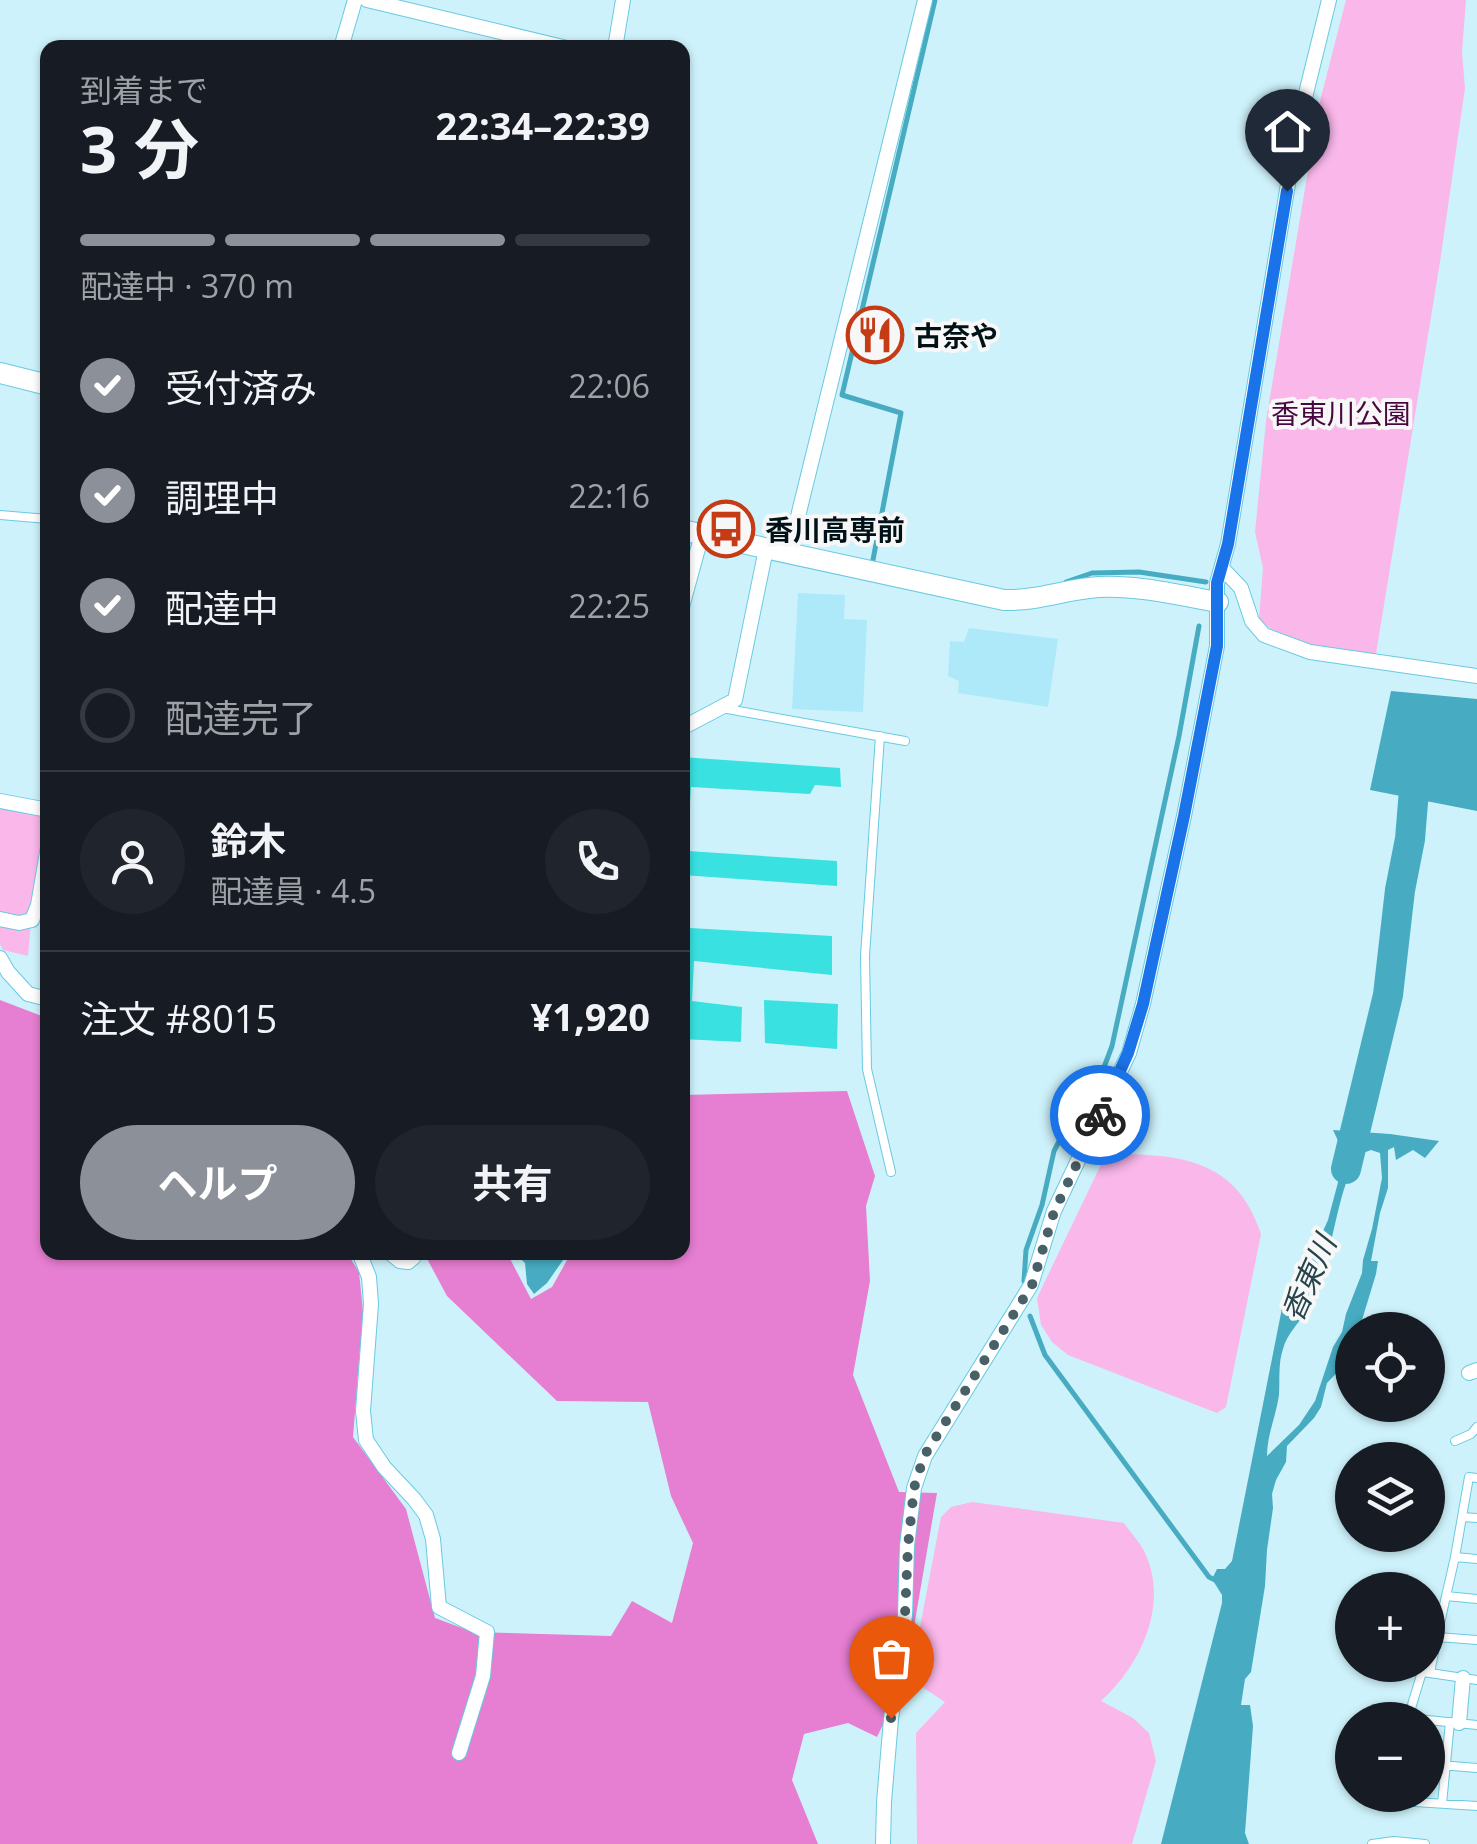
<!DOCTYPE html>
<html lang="ja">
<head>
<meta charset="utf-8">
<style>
	:root { --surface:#171b24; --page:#20242c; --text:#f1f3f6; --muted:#9ea1a6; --line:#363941; --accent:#8c9099 }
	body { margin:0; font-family:"Open Sans","Noto Sans JP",sans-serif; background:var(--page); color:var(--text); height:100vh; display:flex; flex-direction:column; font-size:38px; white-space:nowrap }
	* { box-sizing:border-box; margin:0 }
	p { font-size:32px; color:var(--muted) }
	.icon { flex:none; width:55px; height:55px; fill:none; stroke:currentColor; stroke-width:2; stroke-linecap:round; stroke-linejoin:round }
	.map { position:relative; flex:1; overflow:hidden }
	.details { position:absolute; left:40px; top:40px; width:650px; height:1220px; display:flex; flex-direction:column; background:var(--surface); border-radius:20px; box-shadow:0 2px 8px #0004 }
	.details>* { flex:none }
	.controls { position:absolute; left:1335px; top:1312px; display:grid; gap:20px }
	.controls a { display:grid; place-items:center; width:110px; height:110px; border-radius:50%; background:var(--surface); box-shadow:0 2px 8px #0004; font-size:50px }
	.pin { position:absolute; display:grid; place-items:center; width:85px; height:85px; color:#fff; margin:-102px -42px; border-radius:50% 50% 50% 0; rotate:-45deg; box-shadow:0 0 10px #0007 }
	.pin .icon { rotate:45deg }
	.courier { position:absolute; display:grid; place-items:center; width:100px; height:100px; margin:-50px; border:8px solid #1a73e8; border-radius:50%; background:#fff; color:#222; box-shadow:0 2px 12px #0007 }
	.headline em { font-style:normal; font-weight:700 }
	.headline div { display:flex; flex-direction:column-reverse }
	.headline { display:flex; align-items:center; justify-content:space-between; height:170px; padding:0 40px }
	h1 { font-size:65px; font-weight:700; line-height:75px }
	.bar { display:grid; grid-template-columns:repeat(4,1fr); gap:15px 10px; align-content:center; height:120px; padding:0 40px }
	.bar i { height:12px; border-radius:8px; background:var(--line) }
	.bar .active { background:var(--accent) }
	.bar p { grid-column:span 4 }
	.line { display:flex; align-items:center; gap:25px; padding:0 40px; border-top:2px solid var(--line) }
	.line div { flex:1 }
	.round { display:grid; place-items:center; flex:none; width:105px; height:105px; border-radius:52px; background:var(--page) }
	ol { padding:0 40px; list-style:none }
	li { display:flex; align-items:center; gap:30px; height:110px }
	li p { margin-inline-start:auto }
	li .icon { padding:10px; border-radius:50%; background:var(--accent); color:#fff; stroke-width:4 }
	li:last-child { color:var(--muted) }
	li i { width:55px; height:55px; border:5px solid var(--line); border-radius:50% }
	.button { display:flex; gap:20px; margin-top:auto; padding:20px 40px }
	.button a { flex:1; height:115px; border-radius:60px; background:var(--accent); color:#fff; font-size:40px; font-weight:700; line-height:115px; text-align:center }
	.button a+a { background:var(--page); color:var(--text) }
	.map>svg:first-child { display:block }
	.built { fill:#ade9f8 }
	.green { fill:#f9b7ea }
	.forest { fill:#e67ed1 }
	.water { fill:#47acc2; fill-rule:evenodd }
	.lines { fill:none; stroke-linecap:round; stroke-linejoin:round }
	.stream { stroke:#47acc2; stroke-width:5 }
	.river { stroke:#47acc2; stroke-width:30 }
	.building { fill:#3ae1e1 }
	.lane-casing { stroke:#69cae0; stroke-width:10 }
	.street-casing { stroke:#69cae0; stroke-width:16 }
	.secondary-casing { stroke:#69cae0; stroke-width:22 }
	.lane { stroke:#fff; stroke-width:8 }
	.street { stroke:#fff; stroke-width:14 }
	.secondary { stroke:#fff; stroke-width:20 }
	.done { stroke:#486067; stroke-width:10; stroke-dasharray:0 18 }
	.route { stroke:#1a73e8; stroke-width:12 }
	.labels { text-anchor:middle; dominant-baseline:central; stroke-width:8; stroke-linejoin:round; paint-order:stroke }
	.poi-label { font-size:28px; font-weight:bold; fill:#001217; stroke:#f7f7f7; text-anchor:start }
	.park-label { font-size:28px; fill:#490740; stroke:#f7f7f7 }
	.water-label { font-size:30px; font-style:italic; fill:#25444b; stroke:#f7f7f7 }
</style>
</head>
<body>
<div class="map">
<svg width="1477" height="1844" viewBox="0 0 1477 1844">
	<rect width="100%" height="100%" fill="#cef2fb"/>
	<path class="built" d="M798,593L845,595L844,619L867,620L863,712L792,709Z
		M969,628L1058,639L1048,707L958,693L959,681L948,676L950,641L964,642Z"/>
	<path class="green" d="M1346,0H1466L1462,52L1465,88L1440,262L1376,654C1335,650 1290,649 1259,619L1263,568L1255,532L1266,421L1319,105Z
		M0,807L42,814L48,826L33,901L28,956L3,950L0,944Z
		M1106,1154C1177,1154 1236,1157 1261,1234L1226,1407L1217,1413L1068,1355L1052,1342L1041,1325L1037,1298Z
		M972,1502L1124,1523C1130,1532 1138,1540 1143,1549C1171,1602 1141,1665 1101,1701L1133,1718L1149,1733L1156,1761L1132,1844H917L916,1733L945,1702L910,1679L941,1517L951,1507Z"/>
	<path class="forest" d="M0,1000L47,1018L48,1252L347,1253L359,1272L363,1311L353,1437L406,1509L435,1618L473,1632L611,1636L632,1601L672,1623L693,1543L671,1496L648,1402L557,1401L447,1296L424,1253H507L531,1299L552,1287L571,1253L682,1252L683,1095L847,1091L875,1176L866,1206L870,1281L853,1375L899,1492L937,1493L905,1679L877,1737L848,1723L804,1734L792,1780L818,1844H0Z"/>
	<path class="water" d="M1391,691L1477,699V811L1370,790Z
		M1333,1130L1390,1134L1439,1141L1425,1158L1413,1150L1396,1160L1394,1147L1388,1150V1188L1380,1213L1371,1261H1378L1376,1274L1359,1330H1352V1357L1327,1383L1321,1407L1314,1418L1287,1446L1286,1462L1276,1480L1272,1494L1273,1508L1267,1550L1265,1586L1251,1672L1245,1679L1241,1705H1250L1253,1726L1245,1833L1249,1844H1161L1222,1603V1595L1212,1579L1217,1569H1225L1232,1561L1282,1308L1309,1271L1315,1249L1328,1220L1345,1156ZM1371,1150L1380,1153L1382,1178L1372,1229L1363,1260L1362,1273L1346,1314L1342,1332L1333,1347L1315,1401L1299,1425L1267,1456C1267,1435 1276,1416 1279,1395C1280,1380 1278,1363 1283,1349C1287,1333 1300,1323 1307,1309C1312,1301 1316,1290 1320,1281C1335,1239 1337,1194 1358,1155Z
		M515,1253H568L547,1283L534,1294L527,1284L525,1263Z"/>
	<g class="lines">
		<path class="stream" d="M872,565L901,413L842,395L935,0
			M1066,582L1092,573L1139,572L1206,582
			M1024,1281L1026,1250L1042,1205L1054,1151L1066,1128L1100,1078L1112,1046L1179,736L1199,626
			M1030,1316L1045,1355L1209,1577L1217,1581"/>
		<path class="river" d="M1346,1169L1388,995L1400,890L1410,839L1415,778L1414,757"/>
	</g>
	<path class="building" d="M682,757L840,768L841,787L815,785L810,794L691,787L688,835V851L837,861V886L682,875Z
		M682,918L690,922V928L832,936V975L694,961L692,1001L742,1007L741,1042L682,1039Z
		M764,1000L838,1004L837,1049L765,1043Z"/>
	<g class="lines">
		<g class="lane-casing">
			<path id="lane" d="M0,515L48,519
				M722,708L905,741
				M880,736L865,956L867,1069L891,1172
				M1455,1441L1471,1434L1477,1427
				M1462,1517L1469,1477L1477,1478
				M1455,1557L1462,1517L1477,1518
				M1446,1596L1455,1557L1477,1559
				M1428,1635L1437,1637L1446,1596L1477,1599
				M1477,1640L1437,1637L1430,1673L1477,1680
				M1408,1718L1422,1672L1430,1673
				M1407,1720L1408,1718L1477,1725
				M1428,1764L1477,1768
				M1396,1795L1400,1801L1477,1806
				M1442,1804L1450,1722
				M1372,1844L1394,1841L1425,1844"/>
		</g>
		<g class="street-casing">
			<path id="street" d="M367,0L567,48
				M341,48L355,0
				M615,48L623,0
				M789,553L925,0
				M1222,568L1241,588L1252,621L1264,635L1310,652L1477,676
				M682,607L702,534
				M682,728L735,700L766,549
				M0,801L48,810
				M0,919L19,923L32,920L38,905L48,847
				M0,958L8,972L28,994L48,999
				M359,1252L369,1277L371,1304L363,1411L366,1440L384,1467L414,1499L426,1515L433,1539L439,1607L487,1632L483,1676L459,1753
				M389,1252L400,1261L408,1262L414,1257V1252
				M1469,1373L1477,1370
				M1459,1723L1463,1678
				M883,1844L884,1802L891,1719L905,1615L907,1546L914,1488L925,1456L1031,1285L1054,1211L1129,1053L1143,1004L1184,816L1217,646V583L1228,544L1297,130L1329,0"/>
		</g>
		<g class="secondary-casing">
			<path id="secondary" d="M0,373L48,385
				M682,530L1004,600C1038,601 1066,589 1099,587C1138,585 1178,595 1218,602"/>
		</g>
		<use href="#lane" class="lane"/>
		<use href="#street" class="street"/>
		<use href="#secondary" class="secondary"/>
	</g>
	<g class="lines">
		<path class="done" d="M891,1718L905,1615L908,1546L914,1488L924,1456L1032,1285L1054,1212L1100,1115"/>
		<path class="route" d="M1100,1115L1128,1053L1143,1004L1184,816L1217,646V583L1228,544L1287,191"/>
	</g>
	<defs>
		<g id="restaurant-ring" transform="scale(2.875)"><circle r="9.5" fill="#f7f7f7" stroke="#c43b15" stroke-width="1.5"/><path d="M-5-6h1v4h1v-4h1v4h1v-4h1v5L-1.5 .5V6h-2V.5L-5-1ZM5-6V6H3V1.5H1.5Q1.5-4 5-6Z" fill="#c43b15"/></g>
		<g id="bus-ring" transform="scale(2.875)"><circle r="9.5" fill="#f7f7f7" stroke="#c43b15" stroke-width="1.5"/><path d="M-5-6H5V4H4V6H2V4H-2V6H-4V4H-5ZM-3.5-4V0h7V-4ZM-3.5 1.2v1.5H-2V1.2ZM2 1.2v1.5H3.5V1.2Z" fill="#c43b15"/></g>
	</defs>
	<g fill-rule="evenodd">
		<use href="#restaurant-ring" x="875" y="335"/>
		<use href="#bus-ring" x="726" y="529"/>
	</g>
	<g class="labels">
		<g class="poi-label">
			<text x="914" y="335">古奈や</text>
			<text x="765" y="529">香川高専前</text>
		</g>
		<g class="park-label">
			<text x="1341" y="413">香東川公園</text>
		</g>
		<g class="water-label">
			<text transform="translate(1308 1278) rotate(-66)">香東川</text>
		</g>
	</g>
</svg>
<div class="controls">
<a><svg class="icon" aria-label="locate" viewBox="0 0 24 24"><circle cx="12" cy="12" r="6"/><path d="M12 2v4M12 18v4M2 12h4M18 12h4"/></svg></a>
<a><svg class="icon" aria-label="layers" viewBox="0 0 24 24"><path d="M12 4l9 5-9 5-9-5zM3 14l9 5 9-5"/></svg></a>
<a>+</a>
<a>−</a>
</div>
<div class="pin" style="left:891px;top:1718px;background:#ea580c"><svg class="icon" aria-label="bag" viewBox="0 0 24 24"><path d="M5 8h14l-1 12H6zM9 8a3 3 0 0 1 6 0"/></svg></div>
<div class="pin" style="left:1287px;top:191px;background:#1f2937"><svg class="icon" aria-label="home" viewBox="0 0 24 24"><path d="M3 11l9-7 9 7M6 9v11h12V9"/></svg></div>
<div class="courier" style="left:1100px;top:1115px"><svg class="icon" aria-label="bike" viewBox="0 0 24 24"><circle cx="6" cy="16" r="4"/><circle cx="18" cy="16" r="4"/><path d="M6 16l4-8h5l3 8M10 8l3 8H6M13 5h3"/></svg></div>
<section class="details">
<div class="headline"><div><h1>3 分</h1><p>到着まで</p></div><em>22:34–22:39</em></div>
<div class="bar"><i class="active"></i><i class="active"></i><i class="active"></i><i></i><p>配達中 · 370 m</p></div>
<ol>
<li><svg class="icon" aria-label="check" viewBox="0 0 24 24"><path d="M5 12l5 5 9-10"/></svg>受付済み<p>22:06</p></li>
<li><svg class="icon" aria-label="check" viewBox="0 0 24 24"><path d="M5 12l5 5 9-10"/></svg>調理中<p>22:16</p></li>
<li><svg class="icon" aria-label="check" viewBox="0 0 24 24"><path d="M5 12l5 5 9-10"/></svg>配達中<p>22:25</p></li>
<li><i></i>配達完了</li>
</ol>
<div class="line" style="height:180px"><a class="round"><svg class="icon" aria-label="person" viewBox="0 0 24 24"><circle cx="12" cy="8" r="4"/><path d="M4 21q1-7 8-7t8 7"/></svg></a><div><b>鈴木</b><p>配達員 · 4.5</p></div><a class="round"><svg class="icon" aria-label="phone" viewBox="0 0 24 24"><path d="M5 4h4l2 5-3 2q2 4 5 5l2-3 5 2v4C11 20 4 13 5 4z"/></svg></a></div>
<div class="line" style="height:130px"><div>注文 #8015</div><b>¥1,920</b></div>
<div class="button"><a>ヘルプ</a><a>共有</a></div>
</section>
</div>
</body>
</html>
